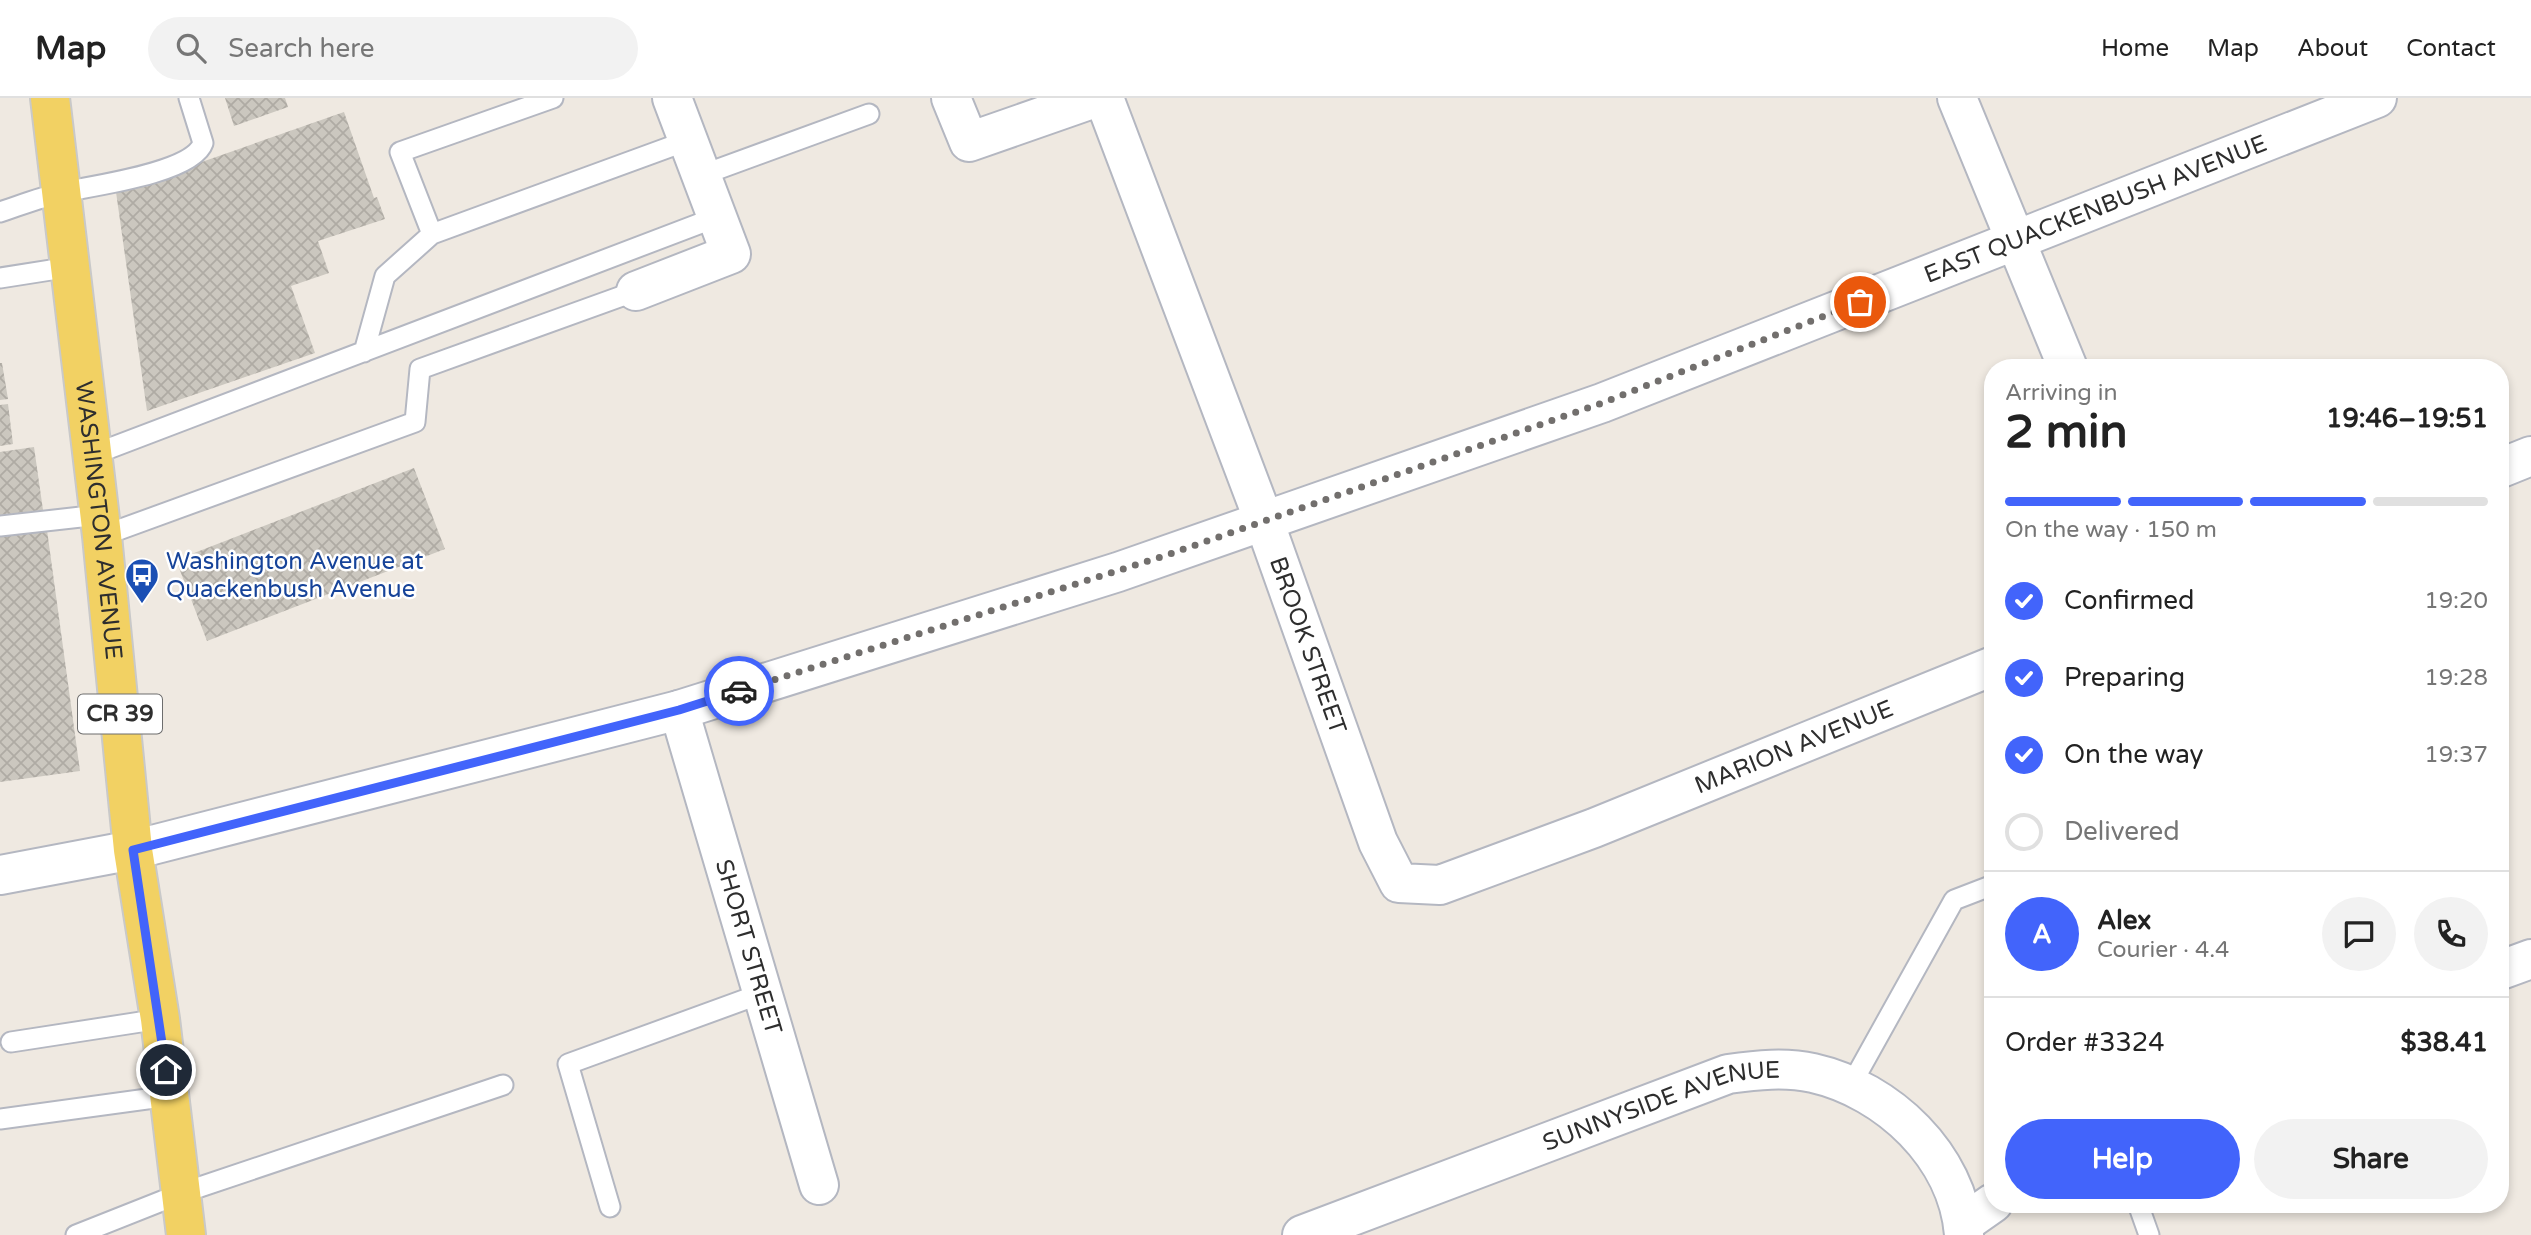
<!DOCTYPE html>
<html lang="en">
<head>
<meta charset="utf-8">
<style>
	:root { --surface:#fff; --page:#f2f2f2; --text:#222; --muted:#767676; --line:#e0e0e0; --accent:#4264fb }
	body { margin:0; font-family:"Varela Round",sans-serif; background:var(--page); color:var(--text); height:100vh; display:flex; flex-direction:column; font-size:26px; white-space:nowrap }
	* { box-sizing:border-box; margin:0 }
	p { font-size:23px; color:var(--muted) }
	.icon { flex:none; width:38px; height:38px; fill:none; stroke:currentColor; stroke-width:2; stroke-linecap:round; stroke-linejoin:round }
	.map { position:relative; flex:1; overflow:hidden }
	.panel { position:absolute; left:1984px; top:261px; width:525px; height:854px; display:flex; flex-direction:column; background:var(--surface); border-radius:28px; box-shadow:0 4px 10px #0003 }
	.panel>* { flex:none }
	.pin { position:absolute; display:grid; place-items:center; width:60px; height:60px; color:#fff; margin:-30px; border:4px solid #fff; border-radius:50%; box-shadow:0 2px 7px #0007 }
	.courier { position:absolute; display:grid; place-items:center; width:70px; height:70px; margin:-35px; border:5px solid #4264fb; border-radius:50%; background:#fff; color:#222; box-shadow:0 2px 9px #0007 }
	.overview em { font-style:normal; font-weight:700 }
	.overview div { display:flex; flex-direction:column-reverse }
	.overview { display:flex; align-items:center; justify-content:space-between; height:119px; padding:0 21px }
	h1 { font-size:46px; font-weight:700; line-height:52px }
	.bar { display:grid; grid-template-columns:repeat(4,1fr); gap:10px 7px; align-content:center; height:84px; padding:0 21px }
	.bar i { height:9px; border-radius:5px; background:var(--line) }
	.bar .on { background:var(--accent) }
	.bar p { grid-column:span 4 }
	.line { display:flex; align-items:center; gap:18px; padding:0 21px; border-top:2px solid var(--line) }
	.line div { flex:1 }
	.round { display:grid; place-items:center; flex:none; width:74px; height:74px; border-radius:37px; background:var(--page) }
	ol { padding:0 21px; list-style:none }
	li { display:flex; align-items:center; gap:21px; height:77px }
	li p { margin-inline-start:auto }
	li .icon { padding:7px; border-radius:50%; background:var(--accent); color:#fff; stroke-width:4 }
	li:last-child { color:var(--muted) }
	li i { width:38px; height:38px; border:4px solid var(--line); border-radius:50% }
	.action { display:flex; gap:14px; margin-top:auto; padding:14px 21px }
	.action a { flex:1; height:80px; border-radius:42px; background:var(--accent); color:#fff; font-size:28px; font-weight:700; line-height:80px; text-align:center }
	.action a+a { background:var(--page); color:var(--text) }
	header { display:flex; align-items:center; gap:42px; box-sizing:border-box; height:98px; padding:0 35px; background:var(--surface); border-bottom:2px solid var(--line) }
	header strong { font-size:33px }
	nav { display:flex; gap:38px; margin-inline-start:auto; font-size:24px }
	.search { width:490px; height:63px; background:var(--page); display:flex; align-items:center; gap:18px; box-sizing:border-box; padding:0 24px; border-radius:38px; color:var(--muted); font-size:26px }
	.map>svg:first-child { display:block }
	.building { fill:url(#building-cross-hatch) }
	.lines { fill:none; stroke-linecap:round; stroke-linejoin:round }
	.lane-casing { stroke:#b4b7c1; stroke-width:23 }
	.street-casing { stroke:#b4b7c1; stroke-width:42 }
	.primary-casing { stroke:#c9c9c9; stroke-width:42 }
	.lane { stroke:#fff; stroke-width:19 }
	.street { stroke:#fff; stroke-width:38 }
	.primary { stroke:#f2d163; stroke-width:38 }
	.done { stroke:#726f6d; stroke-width:7; stroke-dasharray:0 12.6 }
	.route { stroke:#4264fb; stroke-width:9 }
	.labels { text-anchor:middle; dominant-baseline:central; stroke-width:5; stroke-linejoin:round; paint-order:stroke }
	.shield { fill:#fff; stroke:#6d6d6d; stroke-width:2 }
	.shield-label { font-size:23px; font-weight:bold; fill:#2e2e2e }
	.street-label { font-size:24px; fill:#2e2e2e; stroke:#fff }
	.transit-label { font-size:24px; fill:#164399; stroke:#fff; text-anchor:start }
</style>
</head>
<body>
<header>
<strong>Map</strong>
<div class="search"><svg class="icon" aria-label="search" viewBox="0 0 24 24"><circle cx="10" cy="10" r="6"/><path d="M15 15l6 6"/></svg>Search here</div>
<nav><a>Home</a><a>Map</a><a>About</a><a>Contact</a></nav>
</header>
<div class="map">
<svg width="2531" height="1137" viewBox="0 0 2531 1137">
	<defs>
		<pattern id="building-cross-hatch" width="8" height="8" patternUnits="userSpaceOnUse" patternTransform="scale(1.75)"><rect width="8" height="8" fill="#cbc7bf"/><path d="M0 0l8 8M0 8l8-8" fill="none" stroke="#afaba4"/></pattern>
	</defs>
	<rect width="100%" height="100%" fill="#efe9e1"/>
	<path class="building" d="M225,0H285L288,9L234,28Z
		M344,14L374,100L377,99L385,121L318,143L329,175L291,188L315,255L147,313L116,94Z
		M0,265H2L8,301L0,302Z
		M8,306L13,346L0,348V307Z
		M34,349L43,412L0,417V354Z
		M414,370L445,451L207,543L176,462Z
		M47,432L80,673L0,684V439Z"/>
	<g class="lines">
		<g class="lane-casing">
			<path id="lane" d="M702,77L869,16
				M0,114C21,107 42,99 63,94C92,88 193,75 203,45L189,0
				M432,136L400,54L553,0
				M0,180L70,169
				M364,254L385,178L432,136L689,42
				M92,357L717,119
				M0,428L99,417
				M102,438L415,324L420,271L636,193
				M11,944L160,921
				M1851,987L1954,802L1993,787
				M0,1021L169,998
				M2138,1106L2149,1137
				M610,1109L568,966L763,895
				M76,1137L182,1095L503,987"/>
		</g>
		<g class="street-casing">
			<g id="street">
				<path d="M951,0L969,44L1095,0"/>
				<path id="s1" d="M1104,0L1264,423L1378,744L1399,785L1440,787L1594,730L1993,568"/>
				<path d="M1957,0L2068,270"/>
				<path d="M636,193L731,156L672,0"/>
				<path d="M2501,370L2531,358"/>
				<path id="s2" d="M679,612L819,1087"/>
				<path id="s3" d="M0,777L133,752L679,612L1118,474L1602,305L2377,0"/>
				<path d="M2501,872L2531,861"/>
				<path d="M1963,1126L1993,1105"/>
				<path id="s4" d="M1302,1137L1728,976C1757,972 1785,969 1813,975C1888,992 1958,1058 1964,1137"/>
			</g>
		</g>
		<g class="primary-casing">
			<g id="primary">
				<path id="s5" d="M50,0L102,438L133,752L160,921L186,1137"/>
			</g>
		</g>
		<use href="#lane" class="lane"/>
		<use href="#street" class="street"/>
		<use href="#primary" class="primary"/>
	</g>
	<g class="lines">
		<path class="done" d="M739,593L1167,457L1602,305L1860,204"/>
		<path class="route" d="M166,972L133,752L679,612L739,593"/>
	</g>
	<defs>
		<g id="bus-pin" transform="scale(1.75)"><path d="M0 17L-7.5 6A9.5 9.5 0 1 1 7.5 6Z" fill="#1a4fb4" stroke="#fff"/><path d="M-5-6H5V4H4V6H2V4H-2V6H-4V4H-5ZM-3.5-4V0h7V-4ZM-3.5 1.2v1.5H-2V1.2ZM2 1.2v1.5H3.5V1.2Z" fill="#fff"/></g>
	</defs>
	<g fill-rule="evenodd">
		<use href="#bus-pin" x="142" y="477"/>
	</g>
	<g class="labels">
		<rect class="shield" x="78" y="596.5" width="84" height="39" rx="5"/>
		<g class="shield-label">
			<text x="120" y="616">CR 39</text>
		</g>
		<g class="street-label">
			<text stroke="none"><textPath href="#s3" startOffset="2202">EAST QUACKENBUSH AVENUE</textPath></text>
			<text stroke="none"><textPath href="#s5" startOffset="425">WASHINGTON AVENUE</textPath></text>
			<text stroke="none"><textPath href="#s1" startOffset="584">BROOK STREET</textPath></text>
			<text stroke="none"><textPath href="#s1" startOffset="1260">MARION AVENUE</textPath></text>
			<text stroke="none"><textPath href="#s2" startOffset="247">SHORT STREET</textPath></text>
			<text stroke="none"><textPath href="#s4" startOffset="383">SUNNYSIDE AVENUE</textPath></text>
		</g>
		<g class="transit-label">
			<text x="166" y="463">Washington Avenue at<tspan x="166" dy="28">Quackenbush Avenue</tspan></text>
		</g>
	</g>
</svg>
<div class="pin" style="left:1860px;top:204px;background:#ea580c"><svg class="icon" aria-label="bag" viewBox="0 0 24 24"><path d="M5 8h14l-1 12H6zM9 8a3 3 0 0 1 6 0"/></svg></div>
<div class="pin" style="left:166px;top:972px;background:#1f2937"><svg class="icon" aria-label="home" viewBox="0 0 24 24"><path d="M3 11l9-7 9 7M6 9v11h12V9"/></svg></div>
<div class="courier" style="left:739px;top:593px"><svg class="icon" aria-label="car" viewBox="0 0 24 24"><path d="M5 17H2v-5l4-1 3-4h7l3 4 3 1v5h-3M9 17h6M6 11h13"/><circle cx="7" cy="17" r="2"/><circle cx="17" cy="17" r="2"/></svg></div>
<section class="panel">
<div class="overview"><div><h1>2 min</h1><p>Arriving in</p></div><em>19:46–19:51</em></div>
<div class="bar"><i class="on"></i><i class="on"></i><i class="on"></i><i></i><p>On the way · 150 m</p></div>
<ol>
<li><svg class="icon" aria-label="check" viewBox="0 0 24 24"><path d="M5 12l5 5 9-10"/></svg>Confirmed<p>19:20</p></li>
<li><svg class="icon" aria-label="check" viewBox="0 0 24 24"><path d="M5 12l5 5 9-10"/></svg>Preparing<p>19:28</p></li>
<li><svg class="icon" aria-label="check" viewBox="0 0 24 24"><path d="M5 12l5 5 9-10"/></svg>On the way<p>19:37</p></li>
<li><i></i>Delivered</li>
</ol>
<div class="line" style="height:126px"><b class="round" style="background:var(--accent);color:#fff">A</b><div><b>Alex</b><p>Courier · 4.4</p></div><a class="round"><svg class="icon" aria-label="chat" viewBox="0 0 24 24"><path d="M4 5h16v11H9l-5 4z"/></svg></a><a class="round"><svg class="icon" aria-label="phone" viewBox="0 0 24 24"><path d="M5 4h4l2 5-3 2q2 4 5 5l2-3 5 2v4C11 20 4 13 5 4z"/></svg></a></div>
<div class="line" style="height:91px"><div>Order #3324</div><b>$38.41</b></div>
<div class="action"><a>Help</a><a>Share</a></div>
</section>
</div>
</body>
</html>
